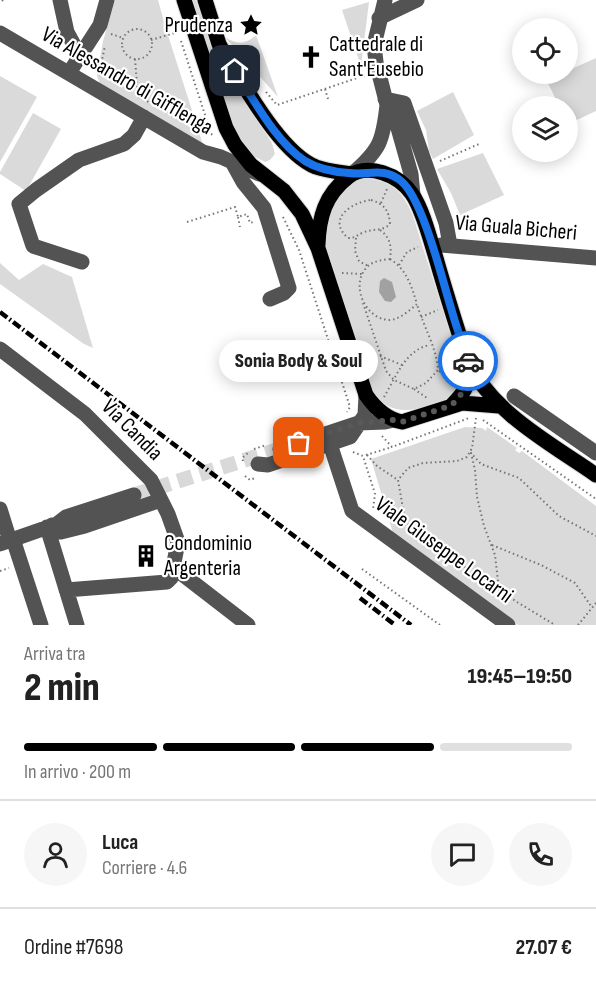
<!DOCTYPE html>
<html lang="it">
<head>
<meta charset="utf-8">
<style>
	:root { --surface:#fff; --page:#f6f6f6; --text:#222; --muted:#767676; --line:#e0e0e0; --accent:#000 }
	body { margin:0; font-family:"Sofia Sans Condensed",sans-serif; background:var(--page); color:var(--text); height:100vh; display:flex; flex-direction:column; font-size:22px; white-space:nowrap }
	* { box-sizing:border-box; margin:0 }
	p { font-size:20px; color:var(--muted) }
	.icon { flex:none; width:33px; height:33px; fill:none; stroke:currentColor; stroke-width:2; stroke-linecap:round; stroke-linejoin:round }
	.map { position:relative; height:625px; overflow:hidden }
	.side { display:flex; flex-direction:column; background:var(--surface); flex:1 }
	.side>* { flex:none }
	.buttons { position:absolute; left:512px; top:18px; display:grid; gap:12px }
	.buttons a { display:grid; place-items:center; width:66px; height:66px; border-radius:50%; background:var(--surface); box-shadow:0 3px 15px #0003; font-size:30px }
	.pin { position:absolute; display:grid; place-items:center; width:51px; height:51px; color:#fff; margin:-26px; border-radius:12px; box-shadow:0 3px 9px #0006 }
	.courier { position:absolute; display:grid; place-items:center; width:60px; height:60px; margin:-30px; border:4px solid #1a73e8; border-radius:50%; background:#fff; color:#222; box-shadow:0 2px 8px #0007 }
	.bubble { position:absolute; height:42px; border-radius:21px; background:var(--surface); box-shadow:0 3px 15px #0003; font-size:20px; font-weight:800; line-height:42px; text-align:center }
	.head em { font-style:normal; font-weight:800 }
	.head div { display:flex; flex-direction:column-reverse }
	.head { display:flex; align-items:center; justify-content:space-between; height:102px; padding:0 24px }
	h1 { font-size:39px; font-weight:800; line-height:45px }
	.bar { display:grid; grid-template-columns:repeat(4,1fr); gap:9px 6px; align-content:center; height:72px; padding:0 24px }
	.bar i { height:8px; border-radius:4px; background:var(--line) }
	.bar .selected { background:var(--accent) }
	.bar p { grid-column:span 4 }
	.line { display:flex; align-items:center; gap:15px; padding:0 24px; border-top:2px solid var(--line) }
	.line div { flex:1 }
	.round { display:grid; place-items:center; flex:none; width:63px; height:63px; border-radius:32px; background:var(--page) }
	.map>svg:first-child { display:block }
	.green { fill:#dadada }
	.water { fill:#a1a1a1 }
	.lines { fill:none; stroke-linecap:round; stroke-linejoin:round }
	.minor-tunnel { stroke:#d9d9d9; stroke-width:15; stroke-dasharray:15 8; stroke-linecap:butt }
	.major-casing { stroke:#dbdbdb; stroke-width:17 }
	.path { stroke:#757575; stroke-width:2; stroke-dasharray:1.5 3; stroke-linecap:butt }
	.minor { stroke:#535353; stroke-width:15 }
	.major { stroke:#000; stroke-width:15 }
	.rail { stroke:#000; stroke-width:4.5; stroke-dasharray:9 3 1.5 3; stroke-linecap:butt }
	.done { stroke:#595959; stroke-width:6; stroke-dasharray:0 10.8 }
	.route { stroke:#1a73e8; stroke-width:8 }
	.labels { text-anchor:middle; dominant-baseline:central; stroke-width:4.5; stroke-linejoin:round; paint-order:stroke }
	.poi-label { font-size:22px; fill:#000; stroke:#fff; text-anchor:start }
	.street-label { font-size:22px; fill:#000; stroke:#fff }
</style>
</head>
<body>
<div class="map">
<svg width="596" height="625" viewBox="0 0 596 625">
	<rect width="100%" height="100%" fill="#fff"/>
	<path class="green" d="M115,0H158L166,29L203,145L100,84L97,76L103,41Z
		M191,0H196L214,52L272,143L275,154L270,160L265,162L250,154L242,143L231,123Z
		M369,2L361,66L342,10Z
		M256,35L278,97L224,36C236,45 245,45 256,35Z
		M596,58V111L568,124L567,106H559L547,81L562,74H567V71Z
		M0,76L37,97L0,162Z
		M453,92L474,135L433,159L429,151L426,130L417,111Z
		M33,113L61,129L26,191L0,174V172Z
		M483,153L504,195L460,215L451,193L437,169Z
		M366,178C393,182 402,190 413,216L463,374C462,378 461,384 459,388C453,398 443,401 432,405C407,413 385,414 371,388L325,243L329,199L358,179Z
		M0,263L19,280L43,264L72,277L93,348L84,344L0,284Z
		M465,427L482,428L486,431L487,427L517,448L515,450L519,453L522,451L596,506V625H518L393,533L371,459Z"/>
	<path class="water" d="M384,278L392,282L396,297L391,302L385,301L379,292L380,281Z"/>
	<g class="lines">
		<path class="minor-tunnel" d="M134,495L280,449"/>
		<g class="major-casing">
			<path id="major" d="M184,0L226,128L235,145L251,165L284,191L302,214L318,248L366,395C375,408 387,419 402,422L462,403L499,406
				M205,0L219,44L226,57C246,88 281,153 316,167C327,171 340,172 352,174
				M318,245C319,217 325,195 348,177C368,162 399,175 412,194C423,210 430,239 436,258C446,293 457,328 468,362C494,414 550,443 596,475
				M452,405C467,390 468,386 468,365"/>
		</g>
		<path class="path" d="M2,1L3,0
			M122 44a15 15 0 1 1 30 0a15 15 0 1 1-30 0Z
			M111,34L123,38
			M151,40L178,32
			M181,41L207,121
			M135,59L138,96
			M101,75L99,74L105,46
			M325,89L328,99
			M266,92L277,105L366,75
			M139,97L213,135
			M440,161L479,144
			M371,200C384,204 389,210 390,224C382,232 372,228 362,233C356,236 355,238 348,238C326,219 352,202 371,200Z
			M381,203L387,189
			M238,217L240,227
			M283,217L299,250L350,407L347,412
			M187,222L235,207L238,217L247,214L250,223L253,222
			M380,230C390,237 392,247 390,258
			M356,238L355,251L359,261L368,266
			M390,259C407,270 411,285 417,304C410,310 399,320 389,320C365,319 349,284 368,266C374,261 382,260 390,259Z
			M399,265L407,252L418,247
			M342,273L362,274
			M363,303L386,371L394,380L414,389L426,383L438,370C437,348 423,326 417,304
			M421,317L438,310
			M380,356L402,365
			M439,371L452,378
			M414,389L427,398
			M384,397C396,377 406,349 430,345
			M476,418L472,448L467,457L457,461L423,463L408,468L398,480L405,520L417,535L517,602L555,625
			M483,420L596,499
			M382,436L392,447L469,418
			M254,449L266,445
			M353,452L363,456L375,494L373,509
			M366,455L392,447
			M367,455L377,466L398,480
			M243,461L242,458L249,452
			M245,476L250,480L255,478
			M492,545L541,565L575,583L591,606
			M362,569L440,625
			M0,571L9,568
			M499,590L495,555L484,526L477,497L475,470L471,453L481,464L519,478L559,516L596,536
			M578,625L596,603"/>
		<path class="minor" d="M60,0L67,32L80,56
			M385,0L374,45L376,62L387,105L396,121L411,174L413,195
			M379,18L417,0
			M0,33L203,152L221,157L259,174
			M69,73L100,25L107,0
			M385,99L404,103L446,223L450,245
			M232,162L243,182L264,208L289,288L284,293L270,299
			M352,174C380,150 383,141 387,105
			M441,245L596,258
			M82,262L33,246L19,204L36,190L79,160L124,144L134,135L144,117
			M0,349L85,414L151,480L168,514L178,542L171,578L167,582L66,590
			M514,396L596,453
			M330,444L352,511L508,625
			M280,449L358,423L385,422L394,420
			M258,464L268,465L350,437L365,415L366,395
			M0,509L10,541
			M52,525L61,532L85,526L161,500
			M47,527L77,625
			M13,539L41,625
			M0,544L57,524L66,517L134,495
			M173,567L248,625"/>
		<use href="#major" class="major"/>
		<path class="rail" d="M0,312L411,625
			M360,598L395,625"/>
	</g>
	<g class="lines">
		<path class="done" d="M299,443L358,423L394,420L402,422L452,405L468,386V361"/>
		<path class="route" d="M235,71C254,100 276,142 305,161C318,169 334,172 349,173C368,176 383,166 401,181C423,199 442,279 451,308C456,326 462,343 468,361"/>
	</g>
	<defs>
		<g id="sight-bare" transform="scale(1.8)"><path d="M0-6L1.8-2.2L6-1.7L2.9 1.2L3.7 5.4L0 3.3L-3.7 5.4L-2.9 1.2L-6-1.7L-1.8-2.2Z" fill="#000" stroke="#fff" stroke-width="2.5" paint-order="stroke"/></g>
		<g id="church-bare" transform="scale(1.8)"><path d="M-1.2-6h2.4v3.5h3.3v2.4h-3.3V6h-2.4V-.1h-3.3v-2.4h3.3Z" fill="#000" stroke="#fff" stroke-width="2.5" paint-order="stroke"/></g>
		<g id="building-bare" transform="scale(1.8)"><path d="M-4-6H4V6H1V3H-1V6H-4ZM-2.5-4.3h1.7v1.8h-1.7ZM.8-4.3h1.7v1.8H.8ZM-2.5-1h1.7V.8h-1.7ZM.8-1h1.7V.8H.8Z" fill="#000" stroke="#fff" stroke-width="2.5" paint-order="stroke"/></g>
	</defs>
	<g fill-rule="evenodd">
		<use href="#sight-bare" x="251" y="25"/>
		<use href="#church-bare" x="311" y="57"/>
		<use href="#building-bare" x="146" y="556"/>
	</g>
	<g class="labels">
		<g class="poi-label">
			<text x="233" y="25" text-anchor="end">Prudenza</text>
			<text x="329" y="44">Cattedrale di<tspan x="329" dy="25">Sant'Eusebio</tspan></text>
			<text x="164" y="543">Condominio<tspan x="164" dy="25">Argenteria</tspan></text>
		</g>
		<g class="street-label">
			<text transform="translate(127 81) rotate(30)">Via Alessandro di Gifflenga</text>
			<text transform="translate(516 228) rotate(5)">Via Guala Bicheri</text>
			<text transform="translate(132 430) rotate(45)">Via Candia</text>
			<text transform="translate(444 550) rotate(36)">Viale Giuseppe Locarni</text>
		</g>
	</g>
</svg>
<div class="buttons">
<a><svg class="icon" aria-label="locate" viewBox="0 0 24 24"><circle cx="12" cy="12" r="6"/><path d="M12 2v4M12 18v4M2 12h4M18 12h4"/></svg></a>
<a><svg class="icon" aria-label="layers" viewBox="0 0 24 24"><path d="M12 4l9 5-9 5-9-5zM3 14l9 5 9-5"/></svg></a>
</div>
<div class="pin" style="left:299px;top:443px;background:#ea580c"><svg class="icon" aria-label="bag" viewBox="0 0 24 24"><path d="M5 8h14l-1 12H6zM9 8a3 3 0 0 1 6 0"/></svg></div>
<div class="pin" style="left:235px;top:71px;background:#1f2937"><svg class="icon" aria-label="home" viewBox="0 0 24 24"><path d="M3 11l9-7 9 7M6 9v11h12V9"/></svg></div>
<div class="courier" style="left:468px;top:361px"><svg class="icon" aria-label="car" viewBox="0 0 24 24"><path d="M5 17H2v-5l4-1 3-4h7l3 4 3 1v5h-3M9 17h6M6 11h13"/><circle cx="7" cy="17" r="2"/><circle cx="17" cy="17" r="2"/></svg></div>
<div class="bubble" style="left:219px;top:340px;width:159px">Sonia Body &amp; Soul</div>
</div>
<section class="side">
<div class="head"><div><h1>2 min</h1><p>Arriva tra</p></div><em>19:45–19:50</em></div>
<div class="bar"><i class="selected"></i><i class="selected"></i><i class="selected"></i><i></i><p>In arrivo · 200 m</p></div>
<div class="line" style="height:108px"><a class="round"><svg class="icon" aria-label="person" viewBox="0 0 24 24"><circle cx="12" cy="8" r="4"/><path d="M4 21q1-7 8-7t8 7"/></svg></a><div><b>Luca</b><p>Corriere · 4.6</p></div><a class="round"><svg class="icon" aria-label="chat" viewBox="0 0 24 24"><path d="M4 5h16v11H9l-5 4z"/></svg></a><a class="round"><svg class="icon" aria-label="phone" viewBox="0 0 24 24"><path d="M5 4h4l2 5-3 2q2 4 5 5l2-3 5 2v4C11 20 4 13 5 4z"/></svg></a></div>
<div class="line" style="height:78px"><div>Ordine #7698</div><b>27.07 €</b></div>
</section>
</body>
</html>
